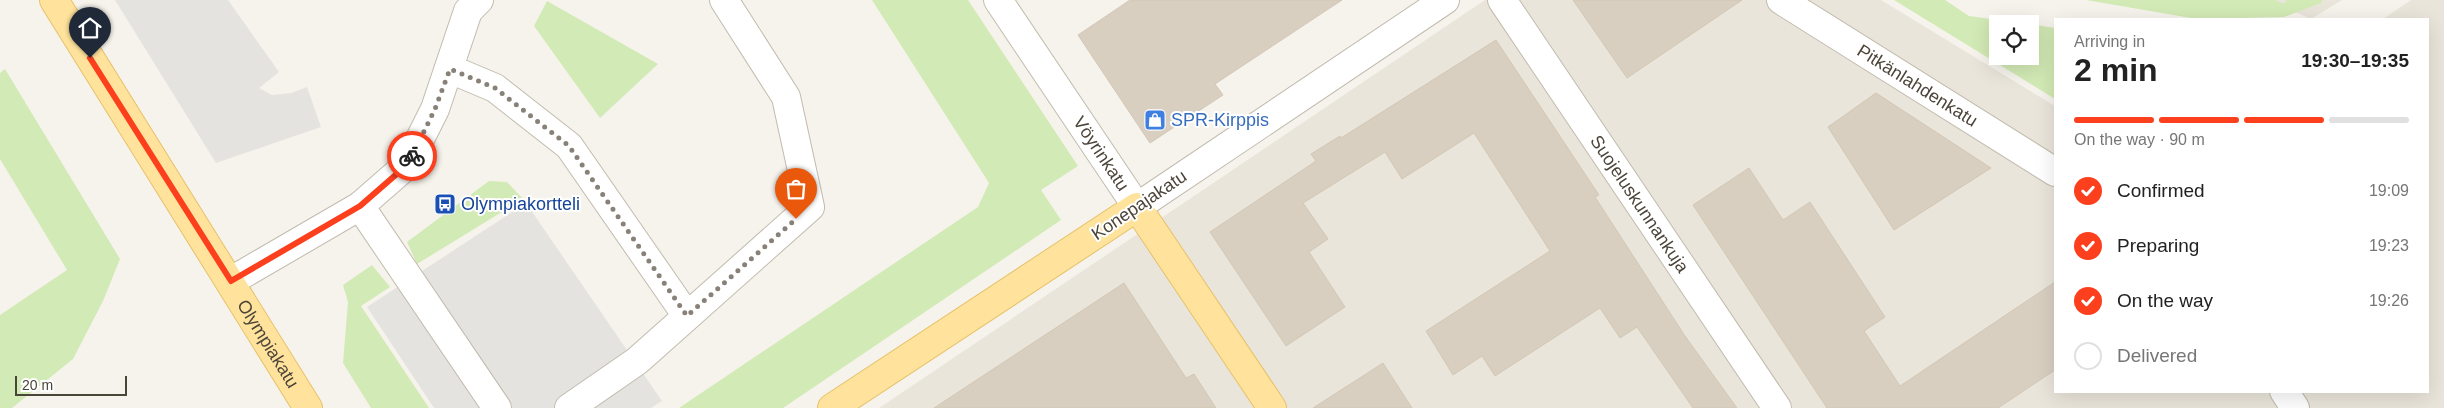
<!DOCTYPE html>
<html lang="en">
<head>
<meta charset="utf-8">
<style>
	:root { --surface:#fff; --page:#f6f6f6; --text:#222; --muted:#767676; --line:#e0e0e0; --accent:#fc3f1d }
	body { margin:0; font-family:Helvetica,sans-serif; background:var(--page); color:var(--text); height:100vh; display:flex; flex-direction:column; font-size:19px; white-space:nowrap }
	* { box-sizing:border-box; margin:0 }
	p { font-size:16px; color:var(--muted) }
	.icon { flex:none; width:28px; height:28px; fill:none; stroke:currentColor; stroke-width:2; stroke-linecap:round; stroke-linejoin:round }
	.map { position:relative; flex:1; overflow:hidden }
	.sheet { position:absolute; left:2054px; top:18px; width:375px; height:375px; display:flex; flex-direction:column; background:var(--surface); border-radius:0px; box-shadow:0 5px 20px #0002 }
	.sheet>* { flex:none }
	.controls { position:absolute; left:1989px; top:15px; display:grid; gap:10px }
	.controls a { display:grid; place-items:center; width:50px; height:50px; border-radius:0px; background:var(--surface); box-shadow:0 5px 20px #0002; font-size:25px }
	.scale { position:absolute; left:15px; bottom:12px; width:112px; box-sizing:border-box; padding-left:5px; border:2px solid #4b4439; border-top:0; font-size:14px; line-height:18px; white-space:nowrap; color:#4b4439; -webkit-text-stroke:4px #fff; paint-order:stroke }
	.pin { position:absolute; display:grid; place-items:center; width:42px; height:42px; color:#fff; margin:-51px -21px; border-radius:50% 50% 50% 0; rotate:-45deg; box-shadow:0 0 5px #0007 }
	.pin .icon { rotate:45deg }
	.courier { position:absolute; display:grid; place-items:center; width:50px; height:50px; margin:-25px; border:4px solid #fc3f1d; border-radius:50%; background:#fff; color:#222; box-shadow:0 1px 6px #0007 }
	.summary em { font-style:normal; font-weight:800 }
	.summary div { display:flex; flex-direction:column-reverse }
	.summary { display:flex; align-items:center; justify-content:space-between; height:85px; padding:0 20px }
	h1 { font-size:32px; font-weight:800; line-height:38px }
	.bar { display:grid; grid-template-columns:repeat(4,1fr); gap:8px 5px; align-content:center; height:60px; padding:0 20px }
	.bar i { height:6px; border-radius:4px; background:var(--line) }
	.bar .selected { background:var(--accent) }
	.bar p { grid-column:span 4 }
	ol { padding:0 20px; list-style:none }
	li { display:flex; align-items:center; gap:15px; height:55px }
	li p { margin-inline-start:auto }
	li .icon { padding:5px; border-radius:50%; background:var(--accent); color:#fff; stroke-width:4 }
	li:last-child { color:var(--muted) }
	li i { width:28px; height:28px; border:2px solid var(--line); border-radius:50% }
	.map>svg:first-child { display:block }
	.residential { fill:#eae5da }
	.green { fill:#d2eab5 }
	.parking { fill:#e5e3e0 }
	.building { fill:#d8cfc1; stroke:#d3c7b4 }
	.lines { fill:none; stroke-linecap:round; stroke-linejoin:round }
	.minor-casing { stroke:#c2bbae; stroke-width:30 }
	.major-casing { stroke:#e6c16a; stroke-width:30 }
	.minor { stroke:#fff; stroke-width:28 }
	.major { stroke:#ffe39c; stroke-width:28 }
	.done { stroke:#878178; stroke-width:5; stroke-dasharray:0 9 }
	.route { stroke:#fc3f1d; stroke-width:6 }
	.labels { text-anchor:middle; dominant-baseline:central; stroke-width:4; stroke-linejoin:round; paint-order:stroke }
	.street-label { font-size:18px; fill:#4b4439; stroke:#fff }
	.shop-label { font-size:18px; fill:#366cbe; stroke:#fff; text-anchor:start }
	.transit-label { font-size:18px; fill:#164399; stroke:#fff; text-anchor:start }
</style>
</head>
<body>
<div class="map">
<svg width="2444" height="408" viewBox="0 0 2444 408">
	<rect width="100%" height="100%" fill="#f6f3ec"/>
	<path class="residential" d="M1485,0H1881L2055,106V391H2428V19H2383L2411,0H2444V408H879Z
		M2267,0H2342L2311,19Z"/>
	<path class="green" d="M872,0H968L1078,166L1041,190L1061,220L783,408H679L978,207L989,183Z
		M1894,0H1945L1969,16L2026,24H1998V56H2030V24L2055,28V99Z
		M2086,0H2275L2284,4L2287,0H2322L2321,3L2284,17L2197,19Z
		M547,1L658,64L600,118L534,26Z
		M5,69L120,259L103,301L73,359L12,408H0V315L67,270L0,159V73Z
		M489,181L507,182L523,199L417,264L407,242Z
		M372,265L390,287L361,306L429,408H371L343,363L348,302L343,285Z"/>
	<path class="parking" d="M115,0H228L279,72L259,88L272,95L291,93L307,87L321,127L216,163Z
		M526,203L662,401L651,408H434L367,307Z"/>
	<path class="building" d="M1130,0H1342L1215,84L1223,95L1150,143L1078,35Z
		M1573,0H1742L1627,78Z
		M1496,40L1599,195L1595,197L1685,336L1737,408H1693L1637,327L1620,338L1600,308L1495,376L1482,356L1453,375L1426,331L1550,251L1474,133L1402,179L1385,152L1303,203L1328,239L1309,252L1345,307L1286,346L1210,232L1316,161L1311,154L1340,136L1341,138Z
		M1876,93L1991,168L1894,230L1828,127Z
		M1749,168L1783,220L1810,202L1885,317L1864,331L1900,386L2055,282V370L1998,408H1827L1693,205Z
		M1124,283L1186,378L1194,374L1216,408H934Z
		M1383,363L1412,408H1313Z"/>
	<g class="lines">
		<g class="minor-casing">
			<g id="minor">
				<path id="s1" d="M998,0L1137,207L1445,0"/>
				<path id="s2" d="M1502,0L1777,408"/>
				<path id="s3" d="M1781,0L2055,172"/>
				<path d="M450,69L495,88L569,146L687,316"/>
				<path d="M360,206L497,408"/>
				<path d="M231,281L360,206L407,165L435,109L468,11L479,0"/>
				<path d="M2284,391L2295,408"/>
				<path d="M569,408L637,361L810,207L786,97L724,0"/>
			</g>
		</g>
		<g class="major-casing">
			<g id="major">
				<path id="s4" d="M54,0L308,408"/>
				<path d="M832,408L1137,207L1272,408"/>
			</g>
		</g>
		<use href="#minor" class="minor"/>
		<use href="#major" class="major"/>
	</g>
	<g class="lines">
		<path class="done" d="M412,156L435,109L450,69L495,88L569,146L687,316L796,219"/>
		<path class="route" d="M90,58L231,281L360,206L407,165L412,156"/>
	</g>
	<defs>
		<g id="shop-square" transform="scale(1.125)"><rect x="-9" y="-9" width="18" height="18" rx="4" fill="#3f7fe0" stroke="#fff"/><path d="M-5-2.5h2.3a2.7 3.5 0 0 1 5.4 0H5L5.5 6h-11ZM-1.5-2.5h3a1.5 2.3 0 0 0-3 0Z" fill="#fff"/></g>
		<g id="bus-square" transform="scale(1.125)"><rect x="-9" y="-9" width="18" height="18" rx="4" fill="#1a4fb4" stroke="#fff"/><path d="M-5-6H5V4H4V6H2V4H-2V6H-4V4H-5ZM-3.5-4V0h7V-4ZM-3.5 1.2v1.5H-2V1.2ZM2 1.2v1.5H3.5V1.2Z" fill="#fff"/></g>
	</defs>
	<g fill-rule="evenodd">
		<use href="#shop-square" x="1155" y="120"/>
		<use href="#bus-square" x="445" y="204"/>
	</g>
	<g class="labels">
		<g class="street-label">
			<text stroke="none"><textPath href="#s3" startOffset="161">Pitkänlahdenkatu</textPath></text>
			<text stroke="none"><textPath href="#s1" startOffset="185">Vöyrinkatu</textPath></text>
			<text stroke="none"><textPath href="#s2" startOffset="246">Suojeluskunnankuja</textPath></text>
			<text transform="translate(1139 205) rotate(-34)">Konepajakatu</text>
			<text stroke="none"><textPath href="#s4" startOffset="405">Olympiakatu</textPath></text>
		</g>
		<g class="shop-label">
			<text x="1171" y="120">SPR-Kirppis</text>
		</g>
		<g class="transit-label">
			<text x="461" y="204">Olympiakortteli</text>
		</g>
	</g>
</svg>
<div class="controls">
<a><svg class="icon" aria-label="locate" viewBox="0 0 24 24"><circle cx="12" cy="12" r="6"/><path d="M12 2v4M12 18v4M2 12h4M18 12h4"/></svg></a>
</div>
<div class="scale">20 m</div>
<div class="pin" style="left:796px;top:219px;background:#ea580c"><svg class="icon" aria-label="bag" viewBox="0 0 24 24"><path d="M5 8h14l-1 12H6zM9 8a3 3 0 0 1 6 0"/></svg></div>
<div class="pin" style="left:90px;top:58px;background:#1f2937"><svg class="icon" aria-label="home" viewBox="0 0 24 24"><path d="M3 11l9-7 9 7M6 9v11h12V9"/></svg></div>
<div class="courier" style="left:412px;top:156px"><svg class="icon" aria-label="bike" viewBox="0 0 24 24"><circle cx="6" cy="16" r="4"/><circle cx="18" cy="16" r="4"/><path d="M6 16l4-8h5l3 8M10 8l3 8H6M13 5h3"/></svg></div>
<section class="sheet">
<div class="summary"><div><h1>2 min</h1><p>Arriving in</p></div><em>19:30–19:35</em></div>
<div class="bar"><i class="selected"></i><i class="selected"></i><i class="selected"></i><i></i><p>On the way · 90 m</p></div>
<ol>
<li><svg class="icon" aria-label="check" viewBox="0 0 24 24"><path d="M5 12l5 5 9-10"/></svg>Confirmed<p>19:09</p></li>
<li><svg class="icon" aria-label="check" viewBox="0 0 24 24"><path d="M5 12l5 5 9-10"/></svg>Preparing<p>19:23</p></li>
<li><svg class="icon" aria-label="check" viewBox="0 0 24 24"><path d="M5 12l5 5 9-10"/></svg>On the way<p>19:26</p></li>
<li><i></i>Delivered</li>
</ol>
</section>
</div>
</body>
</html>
